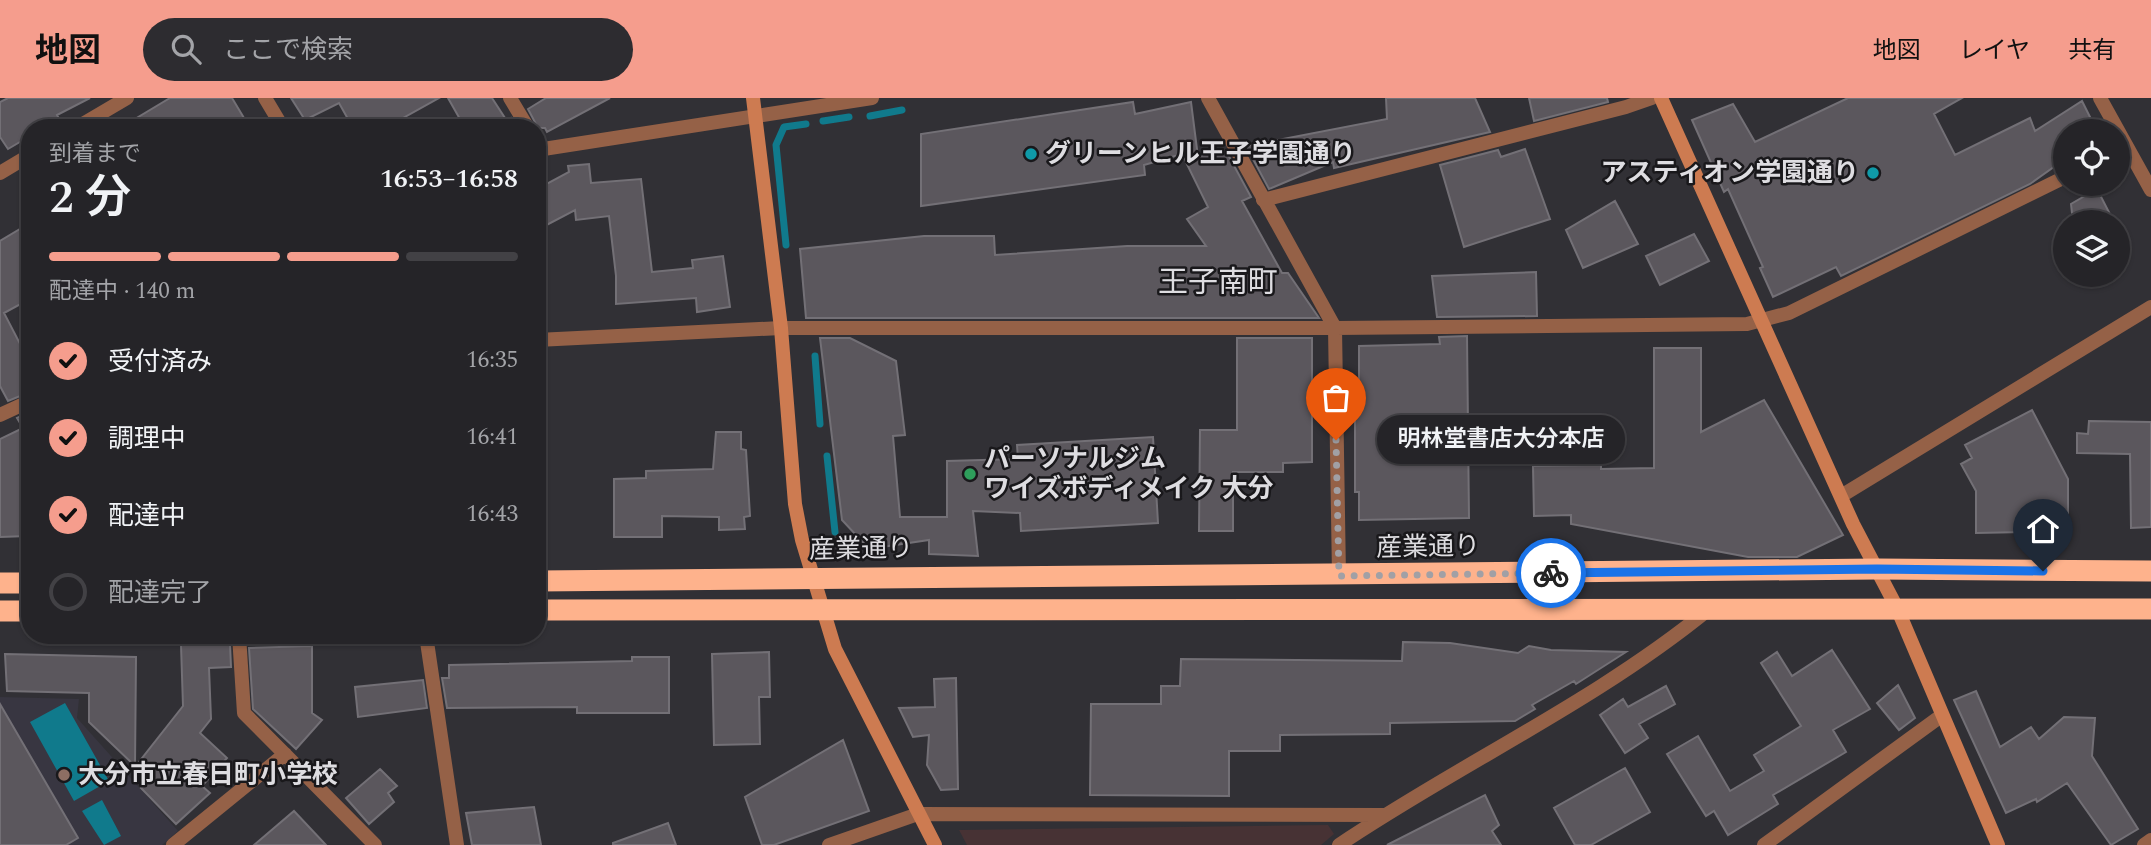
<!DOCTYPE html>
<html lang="ja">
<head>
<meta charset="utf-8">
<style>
	:root { --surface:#252428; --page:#2d2c30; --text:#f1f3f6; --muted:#a3a4a8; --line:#424145; --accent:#f59d8d }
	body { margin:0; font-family:Spectral,"Noto Sans JP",serif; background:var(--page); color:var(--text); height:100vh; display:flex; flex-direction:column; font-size:26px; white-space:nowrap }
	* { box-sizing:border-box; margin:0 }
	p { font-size:23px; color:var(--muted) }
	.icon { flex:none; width:38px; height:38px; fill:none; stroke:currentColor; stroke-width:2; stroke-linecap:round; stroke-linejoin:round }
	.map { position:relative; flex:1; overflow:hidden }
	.sheet { position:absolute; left:21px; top:21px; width:525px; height:525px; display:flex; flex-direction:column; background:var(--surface); border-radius:28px; box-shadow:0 2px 5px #0004,0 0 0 2px var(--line) }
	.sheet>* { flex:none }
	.buttons { position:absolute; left:2053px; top:21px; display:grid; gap:14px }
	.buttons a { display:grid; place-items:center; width:77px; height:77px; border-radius:50%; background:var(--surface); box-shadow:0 2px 5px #0004,0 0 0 2px var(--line); font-size:35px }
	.pin { position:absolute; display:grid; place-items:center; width:60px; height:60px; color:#fff; margin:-72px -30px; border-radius:50% 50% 50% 0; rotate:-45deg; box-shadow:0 0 7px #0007 }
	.pin .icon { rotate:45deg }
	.courier { position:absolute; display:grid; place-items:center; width:70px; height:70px; margin:-35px; border:5px solid #1a73e8; border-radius:50%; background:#fff; color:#222; box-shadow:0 2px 9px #0007 }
	.bubble { position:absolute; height:49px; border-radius:24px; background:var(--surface); box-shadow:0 2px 5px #0004,0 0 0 2px var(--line); font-size:23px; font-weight:600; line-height:49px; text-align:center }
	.headline em { font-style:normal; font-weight:600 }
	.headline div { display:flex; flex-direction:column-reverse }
	.headline { display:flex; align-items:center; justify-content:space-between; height:119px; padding:0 28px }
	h1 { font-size:46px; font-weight:600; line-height:52px }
	.bar { display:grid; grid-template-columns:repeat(4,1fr); gap:10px 7px; align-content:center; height:84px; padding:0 28px }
	.bar i { height:9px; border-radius:5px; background:var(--line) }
	.bar .current { background:var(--accent) }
	.bar p { grid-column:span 4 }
	ol { padding:0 28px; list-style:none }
	li { display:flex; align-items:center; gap:21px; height:77px }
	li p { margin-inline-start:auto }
	li .icon { padding:7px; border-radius:50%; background:var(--accent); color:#111; stroke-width:4 }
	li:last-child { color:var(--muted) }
	li i { width:38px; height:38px; border:4px solid var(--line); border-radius:50% }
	header { display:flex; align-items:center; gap:42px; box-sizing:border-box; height:98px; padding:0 35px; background:var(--accent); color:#111 }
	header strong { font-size:33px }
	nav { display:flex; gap:38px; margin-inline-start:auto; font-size:24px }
	.search { width:490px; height:63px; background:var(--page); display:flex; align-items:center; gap:18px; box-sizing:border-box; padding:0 24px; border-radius:38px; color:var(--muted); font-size:26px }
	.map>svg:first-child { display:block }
	.commercial { fill:#473234 }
	.built { fill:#383641 }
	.water { fill:#107a8c }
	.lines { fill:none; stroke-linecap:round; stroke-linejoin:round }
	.stream { stroke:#107a8c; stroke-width:7 }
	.building { fill:#5b575d; stroke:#737076; stroke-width:2 }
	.street { stroke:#956147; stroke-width:14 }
	.secondary { stroke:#cd7b51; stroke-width:14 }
	.highway { stroke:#feb28c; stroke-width:21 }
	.done { stroke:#a1a0a5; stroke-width:7; stroke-dasharray:0 12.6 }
	.route { stroke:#1a73e8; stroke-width:9 }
	.culture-dot { fill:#0f9aa8; stroke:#19181b; stroke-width:2.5 }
	.leisure-dot { fill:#2e9e5b; stroke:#19181b; stroke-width:2.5 }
	.education-dot { fill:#8d6e63; stroke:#19181b; stroke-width:2.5 }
	.labels { text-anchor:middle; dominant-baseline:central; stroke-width:5; stroke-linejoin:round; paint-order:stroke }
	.poi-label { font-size:26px; font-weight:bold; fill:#dedde1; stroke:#19181b; text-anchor:start }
	.street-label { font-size:26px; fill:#dedde1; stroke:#19181b }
	.quarter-label { font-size:30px; fill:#dedde1; stroke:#19181b }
</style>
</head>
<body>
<header>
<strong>地図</strong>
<div class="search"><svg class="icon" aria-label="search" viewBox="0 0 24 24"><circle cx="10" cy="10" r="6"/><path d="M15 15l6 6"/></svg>ここで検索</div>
<nav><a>地図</a><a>レイヤ</a><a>共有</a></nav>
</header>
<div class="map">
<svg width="2151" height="747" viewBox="0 0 2151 747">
	<rect width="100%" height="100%" fill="#313035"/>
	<path class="commercial" d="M1328,727L1334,736L1321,747H967L959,732Z"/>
	<path class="built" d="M0,599L79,601L77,620L178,733L162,747H0Z"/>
	<path class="water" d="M65,605L109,683L74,703L30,624Z
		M102,702L121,738L104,747L82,713Z"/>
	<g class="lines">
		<path class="stream" d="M870,18L902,12
			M823,23L849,19
			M786,147L776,47L784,29L806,26
			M815,258L820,326
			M827,358L835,434"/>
	</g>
	<path class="building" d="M8,0H90L57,17L64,30H30V38L8,51L0,39V4Z
		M170,0H232L250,30H120Z
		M291,0H439L385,30H353L339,5L305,22Z
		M448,0H492L507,23L511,20L517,30H465Z
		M546,0H610L547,34L545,30H538L528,11Z
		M1386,0H1475L1490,34L1334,70L1333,64L1269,91L1246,48L1387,21Z
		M1529,0H1607L1608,4L1534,23Z
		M1848,0H1962L1934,16L1955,57L2030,20L2035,33L2082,3L2097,33H2065V61L2030,86L1841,178L1836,169L1773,199L1760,170L1763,169L1728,91L1724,94L1692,22L1733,6L1755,44Z
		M1133,4L1135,16L1191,4L1198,59L1217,51L1226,53L1251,99L1242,103L1282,175H1288L1319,220H806L800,151L924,138H994L995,157L1127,148H1206L1187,121L1208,109L1182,56L1144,67L1145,77L921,108V36Z
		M1525,51L1550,121L1464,149L1440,67L1498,52L1501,59Z
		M589,66L591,85L641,81L652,174L693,170L692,162L723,158L730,209L697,214L696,200L616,206V178L609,118L576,122L575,112L537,132V91L569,74L568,68Z
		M2097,91L2114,124H2073L2071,106Z
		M1615,103L1638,146L1583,170L1566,132Z
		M30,125V201L4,215L30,265V294L8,303L0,288V143Z
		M1694,136L1709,163L1660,187L1646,158Z
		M1536,174L1537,218L1437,219L1432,178Z
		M1467,238L1469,420L1359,422V394H1355V316H1359V248L1440,246L1439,239Z
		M820,240H850L896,263L905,337L893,338L900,419H947V363L1018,361L1017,347L1153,339L1158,425L1021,433L1020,415L973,413L978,458L929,456V442L869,451L842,422Z
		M1237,240H1312V364L1283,365V374H1233V433H1199L1200,332H1237Z
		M1654,250H1701V334L1764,302L1843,437L1797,459H1748L1571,426V417L1534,418L1533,368L1601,367V371L1654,370Z
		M2032,312L2068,381V418H2025V434L1976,435V393L1961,366L1972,360L1965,347Z
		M30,314V343L27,337V438L0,439V341L23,330L17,320Z
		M2089,323L2151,324V429L2131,430L2130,356L2077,355V335L2088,336Z
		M716,334H741V351L746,352L750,418L744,419L745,431L719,432V419L662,418V439H614V381L646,380V373L713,371Z
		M1403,544L1450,545L1518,555L1529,548L1551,552L1626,554L1576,586L1574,583L1532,607L1535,611L1515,623L1390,625V636L1280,637V653H1229V698L1090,697L1091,606H1161V588H1180L1181,561L1402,563Z
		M230,546L231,569L209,570L211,621L200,635L227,660L202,688L210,695L176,726L141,690L150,683L135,669L183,608L181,547Z
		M312,548V615L322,622L296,651L253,611L249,550Z
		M1832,552L1870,611L1833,632L1846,654L1773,697L1778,706L1728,737L1714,713L1706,718L1667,656L1698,638L1730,693L1764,673L1754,657L1801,628L1761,565L1777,554L1792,578Z
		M769,554L770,599H759L760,646L714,647L712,556Z
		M5,556L136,559L135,668L89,624V595L7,593Z
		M632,559H669V615H577V609L447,610L442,580H449V567L632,563Z
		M956,580L958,691L941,692L927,667L929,637L913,639L899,610L935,609L934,581Z
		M423,582L427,610L358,619L355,589Z
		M1898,587L1915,620L1899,632L1877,605Z
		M1666,588L1675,606L1639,626L1648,640L1625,655L1600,617L1623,601L1628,609Z
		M1976,593L2000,649L2031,629L2039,641L2064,619L2095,620L2092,658L2138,731L2111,747L2067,685L2037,704L2036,701L2006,715L1954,602Z
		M0,606L78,740L66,747H0Z
		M843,642L869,713L774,747H762L745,699Z
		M1625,670L1650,714L1591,747H1575L1554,710Z
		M380,671L397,688L388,695L394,704L369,726L346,700Z
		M1485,697L1499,727L1492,733L1501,747H1387Z
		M534,709L541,747H472L466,715Z
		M294,713L326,747H254Z
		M668,725L676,747H613V745Z"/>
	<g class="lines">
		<path class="street" d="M265,0L283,30
			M510,0L528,30
			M1208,0L1335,230L1339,478
			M2100,0L2151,92
			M76,30L127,0
			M537,52L872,0
			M0,75L30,57
			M1263,102L1626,9L1652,0
			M537,242L781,230H1335L1747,226L1789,215L2065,79
			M0,317L30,303
			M1841,398L2151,209
			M239,537L244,615L375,747
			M426,537L457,747
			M173,747L285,656
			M829,747L918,716L1384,717
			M1339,747C1461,665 1595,604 1709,511
			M1764,747L1941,618
			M2144,747L2151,742"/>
		<path class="secondary" d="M753,0L781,230L795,406L802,442L835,551L935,747
			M1661,0L1853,426L1897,510L1998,747"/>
		<path class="highway" d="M537,483L1877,471L2151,473
			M0,485H30
			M537,512L2151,511
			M0,513H30"/>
	</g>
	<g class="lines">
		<path class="done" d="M1336,342L1339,478L1551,475"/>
		<path class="route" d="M1551,475L1877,471L2043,473"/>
	</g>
	<g class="culture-dot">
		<circle cx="1031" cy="56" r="7"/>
		<circle cx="1873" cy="75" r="7"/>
	</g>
	<circle class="leisure-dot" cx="970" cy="376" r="7"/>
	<circle class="education-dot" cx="64" cy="677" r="7"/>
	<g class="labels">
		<g class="poi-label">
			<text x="1045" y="56">グリーンヒル王子学園通り</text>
			<text x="1859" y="75" text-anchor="end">アスティオン学園通り</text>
			<text x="984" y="361">パーソナルジム<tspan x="984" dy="30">ワイズボディメイク 大分</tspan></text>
			<text x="78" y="677">大分市立春日町小学校</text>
		</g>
		<g class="street-label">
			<text transform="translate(1428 449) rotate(-1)">産業通り</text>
			<text transform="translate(861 451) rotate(-1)">産業通り</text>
		</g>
		<g class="quarter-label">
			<text x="1218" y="185">王子南町</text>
		</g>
	</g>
</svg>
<div class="buttons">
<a><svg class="icon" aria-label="locate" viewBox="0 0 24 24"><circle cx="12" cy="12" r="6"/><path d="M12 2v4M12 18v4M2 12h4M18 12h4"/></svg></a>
<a><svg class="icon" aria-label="layers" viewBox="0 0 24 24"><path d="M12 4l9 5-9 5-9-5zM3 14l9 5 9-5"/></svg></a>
</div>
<div class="pin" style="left:1336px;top:342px;background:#ea580c"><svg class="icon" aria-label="bag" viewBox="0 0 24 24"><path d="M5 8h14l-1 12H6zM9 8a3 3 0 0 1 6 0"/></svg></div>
<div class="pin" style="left:2043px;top:473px;background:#1f2937"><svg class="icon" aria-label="home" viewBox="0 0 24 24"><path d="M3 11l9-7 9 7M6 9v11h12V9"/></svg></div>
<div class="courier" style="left:1551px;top:475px"><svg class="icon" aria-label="bike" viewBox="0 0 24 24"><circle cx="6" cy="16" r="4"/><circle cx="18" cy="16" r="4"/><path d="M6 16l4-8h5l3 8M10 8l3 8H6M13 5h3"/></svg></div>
<div class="bubble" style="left:1377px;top:317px;width:248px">明林堂書店大分本店</div>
<section class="sheet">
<div class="headline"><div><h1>2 分</h1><p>到着まで</p></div><em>16:53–16:58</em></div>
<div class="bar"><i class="current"></i><i class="current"></i><i class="current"></i><i></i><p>配達中 · 140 m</p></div>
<ol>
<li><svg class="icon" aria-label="check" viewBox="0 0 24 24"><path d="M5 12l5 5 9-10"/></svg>受付済み<p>16:35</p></li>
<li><svg class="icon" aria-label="check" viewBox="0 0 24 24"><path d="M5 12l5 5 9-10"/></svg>調理中<p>16:41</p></li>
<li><svg class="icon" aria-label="check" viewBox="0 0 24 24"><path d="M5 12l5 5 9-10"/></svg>配達中<p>16:43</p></li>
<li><i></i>配達完了</li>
</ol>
</section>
</div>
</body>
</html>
